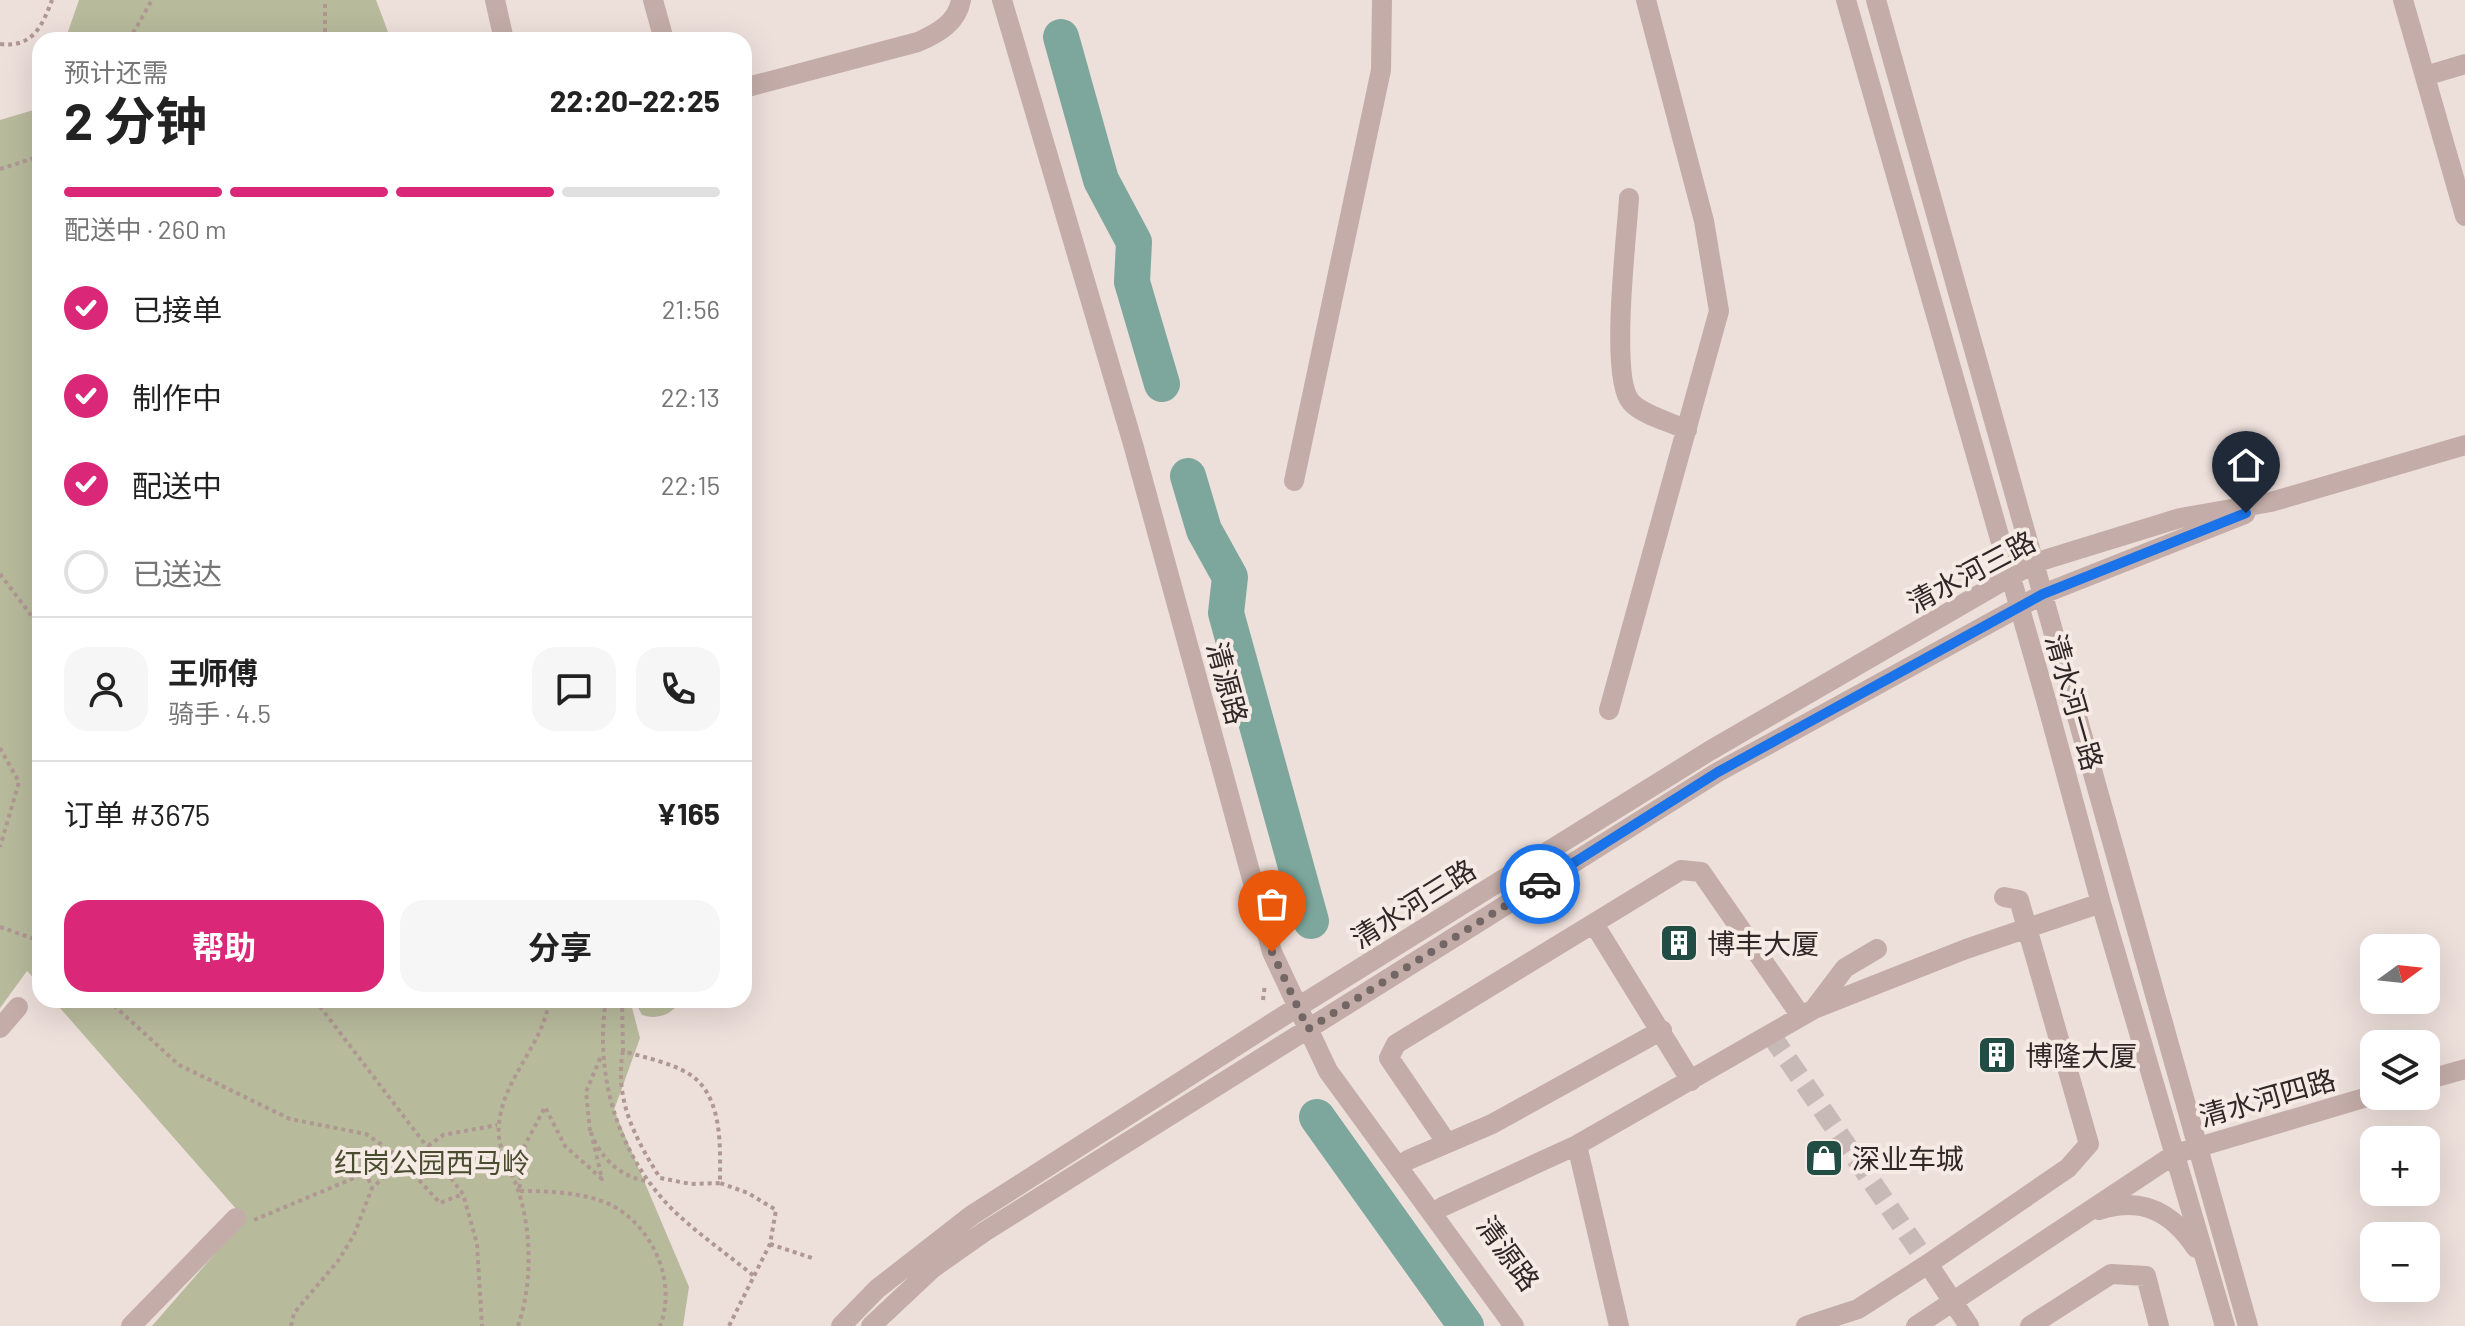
<!DOCTYPE html>
<html lang="zh">
<head>
<meta charset="utf-8">
<style>
	:root { --surface:#fff; --page:#f6f6f6; --text:#222; --muted:#767676; --line:#e0e0e0; --accent:#db2777 }
	body { margin:0; font-family:Barlow,"Noto Sans SC",sans-serif; background:var(--page); color:var(--text); height:100vh; display:flex; flex-direction:column; font-size:30px; white-space:nowrap }
	* { box-sizing:border-box; margin:0 }
	p { font-size:26px; color:var(--muted) }
	.icon { flex:none; width:44px; height:44px; fill:none; stroke:currentColor; stroke-width:2; stroke-linecap:round; stroke-linejoin:round }
	.map { position:relative; flex:1; overflow:hidden }
	.panel { position:absolute; left:32px; top:32px; width:720px; height:976px; display:flex; flex-direction:column; background:var(--surface); border-radius:24px; box-shadow:0 8px 32px #0002 }
	.panel>* { flex:none }
	.needle { width:52px; rotate:75deg }
	.tools { position:absolute; left:2360px; top:934px; display:grid; gap:16px }
	.tools a { display:grid; place-items:center; width:80px; height:80px; border-radius:16px; background:var(--surface); box-shadow:0 8px 32px #0002; font-size:40px }
	.pin { position:absolute; display:grid; place-items:center; width:68px; height:68px; color:#fff; margin:-82px -34px; border-radius:50% 50% 50% 0; rotate:-45deg; box-shadow:0 0 8px #0007 }
	.pin .icon { rotate:45deg }
	.courier { position:absolute; display:grid; place-items:center; width:80px; height:80px; margin:-40px; border:6px solid #1a73e8; border-radius:50%; background:#fff; color:#222; box-shadow:0 2px 10px #0007 }
	.headline em { font-style:normal; font-weight:700 }
	.headline div { display:flex; flex-direction:column-reverse }
	.headline { display:flex; align-items:center; justify-content:space-between; height:136px; padding:0 32px }
	h1 { font-size:52px; font-weight:700; line-height:60px }
	.bar { display:grid; grid-template-columns:repeat(4,1fr); gap:12px 8px; align-content:center; height:96px; padding:0 32px }
	.bar i { height:10px; border-radius:6px; background:var(--line) }
	.bar .selected { background:var(--accent) }
	.bar p { grid-column:span 4 }
	.line { display:flex; align-items:center; gap:20px; padding:0 32px; border-top:2px solid var(--line) }
	.line div { flex:1 }
	.round { display:grid; place-items:center; flex:none; width:84px; height:84px; border-radius:24px; background:var(--page) }
	ol { padding:0 32px; list-style:none }
	li { display:flex; align-items:center; gap:24px; height:88px }
	li p { margin-inline-start:auto }
	li .icon { padding:8px; border-radius:50%; background:var(--accent); color:#fff; stroke-width:4 }
	li:last-child { color:var(--muted) }
	li i { width:44px; height:44px; border:4px solid var(--line); border-radius:50% }
	.button { display:flex; gap:16px; margin-top:auto; padding:16px 32px }
	.button a { flex:1; height:92px; border-radius:24px; background:var(--accent); color:#fff; font-size:32px; font-weight:700; line-height:92px; text-align:center }
	.button a+a { background:var(--page); color:var(--text) }
	.map>svg:first-child { display:block }
	.green { fill:#b8ba9c }
	.lines { fill:none; stroke-linecap:round; stroke-linejoin:round }
	.river { stroke:#7da79d; stroke-width:36 }
	.minor-tunnel { stroke:#c7bab6; stroke-width:20; stroke-dasharray:20 10; stroke-linecap:butt }
	.path { stroke:#af9792; stroke-width:4; stroke-dasharray:4 4; stroke-linecap:butt }
	.minor { stroke:#c4ada8; stroke-width:20 }
	.done { stroke:#736766; stroke-width:8; stroke-dasharray:0 14.4 }
	.route { stroke:#1a73e8; stroke-width:10 }
	.labels { text-anchor:middle; dominant-baseline:central; stroke-width:8; stroke-linejoin:round; paint-order:stroke }
	.street-label { font-size:28px; fill:#312727; stroke:#f6eae5 }
	.poi-label { font-size:28px; fill:#312727; stroke:#f6eae5; text-anchor:start }
	.park-label { font-size:28px; fill:#494c2e; stroke:#f6eae5 }
</style>
</head>
<body>
<div class="map">
<svg width="2465" height="1326" viewBox="0 0 2465 1326">
	<rect width="100%" height="100%" fill="#eddfda"/>
	<path class="green" d="M79,0H376L391,40H65Z
		M40,108V985L27,971L0,1008V120Z
		M53,1000H630L640,1038L614,1110L689,1287L683,1326H152L245,1219Z
		M634,1000H681C672,1015 658,1020 642,1015Z"/>
	<g class="lines">
		<path class="river" d="M1061,37L1101,180L1134,242L1132,282L1162,384
			M1188,476L1204,530L1230,577L1226,613L1311,921
			M1317,1117L1466,1326"/>
		<path class="minor-tunnel" d="M1771,1035L1928,1264"/>
		<path class="path" d="M129,40L152,0
			M325,40V0
			M0,44C32,48 42,27 52,0
			M0,169L40,156
			M0,574L40,627
			M0,748L19,782L0,847
			M0,927L40,941
			M108,1000L179,1065L290,1119L366,1134L395,1154L440,1203L463,1194
			M315,1000L463,1194L477,1244L482,1326
			M606,1000C594,1076 618,1155 673,1210C698,1234 727,1254 754,1276
			M622,1000L623,1051C645,1058 681,1064 698,1081C723,1106 720,1151 720,1183L748,1193L776,1210L770,1244L729,1326
			M1263,1000L1265,984
			M623,1051C614,1099 635,1138 660,1178L691,1184L720,1183
			M590,1131L586,1092L601,1056
			M591,1132L602,1179L565,1146L545,1107L525,1145L519,1191C546,1191 573,1192 599,1200C648,1216 679,1278 660,1326
			M594,1140C605,1162 622,1177 647,1181
			M428,1146L443,1135L497,1125
			M254,1220L366,1173L372,1188
			M770,1244L812,1258
			M291,1326L294,1313L338,1261L354,1235L372,1188L396,1166L391,1156L395,1154
			M518,1326C532,1286 532,1234 519,1193C512,1170 496,1150 499,1124C503,1078 544,1044 549,1000"/>
		<path class="minor" d="M495,0L504,40
			M653,0L664,40
			M1002,0L1133,444L1272,952L1328,1071L1514,1326
			M1846,0L2046,700L2101,903L2225,1326
			M1876,0L2248,1326
			M2403,0L2465,216
			M2425,76L2465,64
			M744,88L918,42C938,33 957,23 961,0
			M1629,198C1627,235 1609,378 1631,402C1642,415 1671,422 1687,430
			M1294,481L1381,70L1382,0
			M1609,710L1719,311L1704,221L1646,0
			M1594,924L1691,1081
			M1814,1009L1845,968L1877,949
			M0,1028L18,1007
			M2426,1080L2465,1069
			M1447,1143L1389,1058L1396,1044L1681,870L1701,872L1801,1016
			M1577,1145L1619,1326
			M1408,1160L1492,1124L1662,1030
			M1442,1207L1577,1145L1814,1009L1966,949L2101,903
			M2099,1210C2142,1196 2172,1212 2196,1248
			M1928,1264L1969,1326
			M131,1326L236,1218
			M841,1326L877,1289L972,1215L1277,1020L1711,750L2034,563L2180,518L2271,502L2465,445
			M871,1326L933,1268L984,1232L1718,772L2043,594L2245,514
			M1806,1326L1858,1309L1928,1264L2068,1168L2089,1144L2019,900L2004,897
			M1916,1326L2175,1154L2374,1095
			M2030,1326L2111,1274L2146,1276L2159,1326"/>
	</g>
	<g class="lines">
		<path class="done" d="M1272,952L1308,1029L1540,884"/>
		<path class="route" d="M1540,884L1718,772L2043,594L2246,513"/>
	</g>
	<defs>
		<g id="building-square" transform="scale(2)"><rect x="-9" y="-9" width="18" height="18" rx="4" fill="#224d45" stroke="#f6eae5"/><path d="M-4-6H4V6H1V3H-1V6H-4ZM-2.5-4.3h1.7v1.8h-1.7ZM.8-4.3h1.7v1.8H.8ZM-2.5-1h1.7V.8h-1.7ZM.8-1h1.7V.8H.8Z" fill="#fff"/></g>
		<g id="shop-square" transform="scale(2)"><rect x="-9" y="-9" width="18" height="18" rx="4" fill="#224d45" stroke="#f6eae5"/><path d="M-5-2.5h2.3a2.7 3.5 0 0 1 5.4 0H5L5.5 6h-11ZM-1.5-2.5h3a1.5 2.3 0 0 0-3 0Z" fill="#fff"/></g>
	</defs>
	<g fill-rule="evenodd">
		<use href="#building-square" x="1679" y="943"/>
		<use href="#building-square" x="1997" y="1055"/>
		<use href="#shop-square" x="1824" y="1158"/>
	</g>
	<g class="labels">
		<g class="street-label">
			<text transform="translate(1971 571) rotate(-28)">清水河三路</text>
			<text transform="translate(1228 683) rotate(75)">清源路</text>
			<text transform="translate(2075 702) rotate(74)">清水河一路</text>
			<text transform="translate(1413 903) rotate(-32)">清水河三路</text>
			<text transform="translate(2267 1097) rotate(-16)">清水河四路</text>
			<text transform="translate(1509 1253) rotate(54)">清源路</text>
		</g>
		<g class="poi-label">
			<text x="1707" y="943">博丰大厦</text>
			<text x="2025" y="1055">博隆大厦</text>
			<text x="1852" y="1158">深业车城</text>
		</g>
		<g class="park-label">
			<text x="432" y="1162">红岗公园西马岭</text>
		</g>
	</g>
</svg>
<div class="tools">
<a><svg class="needle" viewBox="-14 -14 28 28"><path d="M0-13l5 13h-10z" fill="#e53935"/><path d="M0 13l5-13h-10z" fill="#767676"/></svg></a>
<a><svg class="icon" aria-label="layers" viewBox="0 0 24 24"><path d="M12 4l9 5-9 5-9-5zM3 14l9 5 9-5"/></svg></a>
<a>+</a>
<a>−</a>
</div>
<div class="pin" style="left:1272px;top:952px;background:#ea580c"><svg class="icon" aria-label="bag" viewBox="0 0 24 24"><path d="M5 8h14l-1 12H6zM9 8a3 3 0 0 1 6 0"/></svg></div>
<div class="pin" style="left:2246px;top:513px;background:#1f2937"><svg class="icon" aria-label="home" viewBox="0 0 24 24"><path d="M3 11l9-7 9 7M6 9v11h12V9"/></svg></div>
<div class="courier" style="left:1540px;top:884px"><svg class="icon" aria-label="car" viewBox="0 0 24 24"><path d="M5 17H2v-5l4-1 3-4h7l3 4 3 1v5h-3M9 17h6M6 11h13"/><circle cx="7" cy="17" r="2"/><circle cx="17" cy="17" r="2"/></svg></div>
<section class="panel">
<div class="headline"><div><h1>2 分钟</h1><p>预计还需</p></div><em>22:20–22:25</em></div>
<div class="bar"><i class="selected"></i><i class="selected"></i><i class="selected"></i><i></i><p>配送中 · 260 m</p></div>
<ol>
<li><svg class="icon" aria-label="check" viewBox="0 0 24 24"><path d="M5 12l5 5 9-10"/></svg>已接单<p>21:56</p></li>
<li><svg class="icon" aria-label="check" viewBox="0 0 24 24"><path d="M5 12l5 5 9-10"/></svg>制作中<p>22:13</p></li>
<li><svg class="icon" aria-label="check" viewBox="0 0 24 24"><path d="M5 12l5 5 9-10"/></svg>配送中<p>22:15</p></li>
<li><i></i>已送达</li>
</ol>
<div class="line" style="height:144px"><a class="round"><svg class="icon" aria-label="person" viewBox="0 0 24 24"><circle cx="12" cy="8" r="4"/><path d="M4 21q1-7 8-7t8 7"/></svg></a><div><b>王师傅</b><p>骑手 · 4.5</p></div><a class="round"><svg class="icon" aria-label="chat" viewBox="0 0 24 24"><path d="M4 5h16v11H9l-5 4z"/></svg></a><a class="round"><svg class="icon" aria-label="phone" viewBox="0 0 24 24"><path d="M5 4h4l2 5-3 2q2 4 5 5l2-3 5 2v4C11 20 4 13 5 4z"/></svg></a></div>
<div class="line" style="height:104px"><div>订单 #3675</div><b>¥165</b></div>
<div class="button"><a>帮助</a><a>分享</a></div>
</section>
</div>
</body>
</html>
